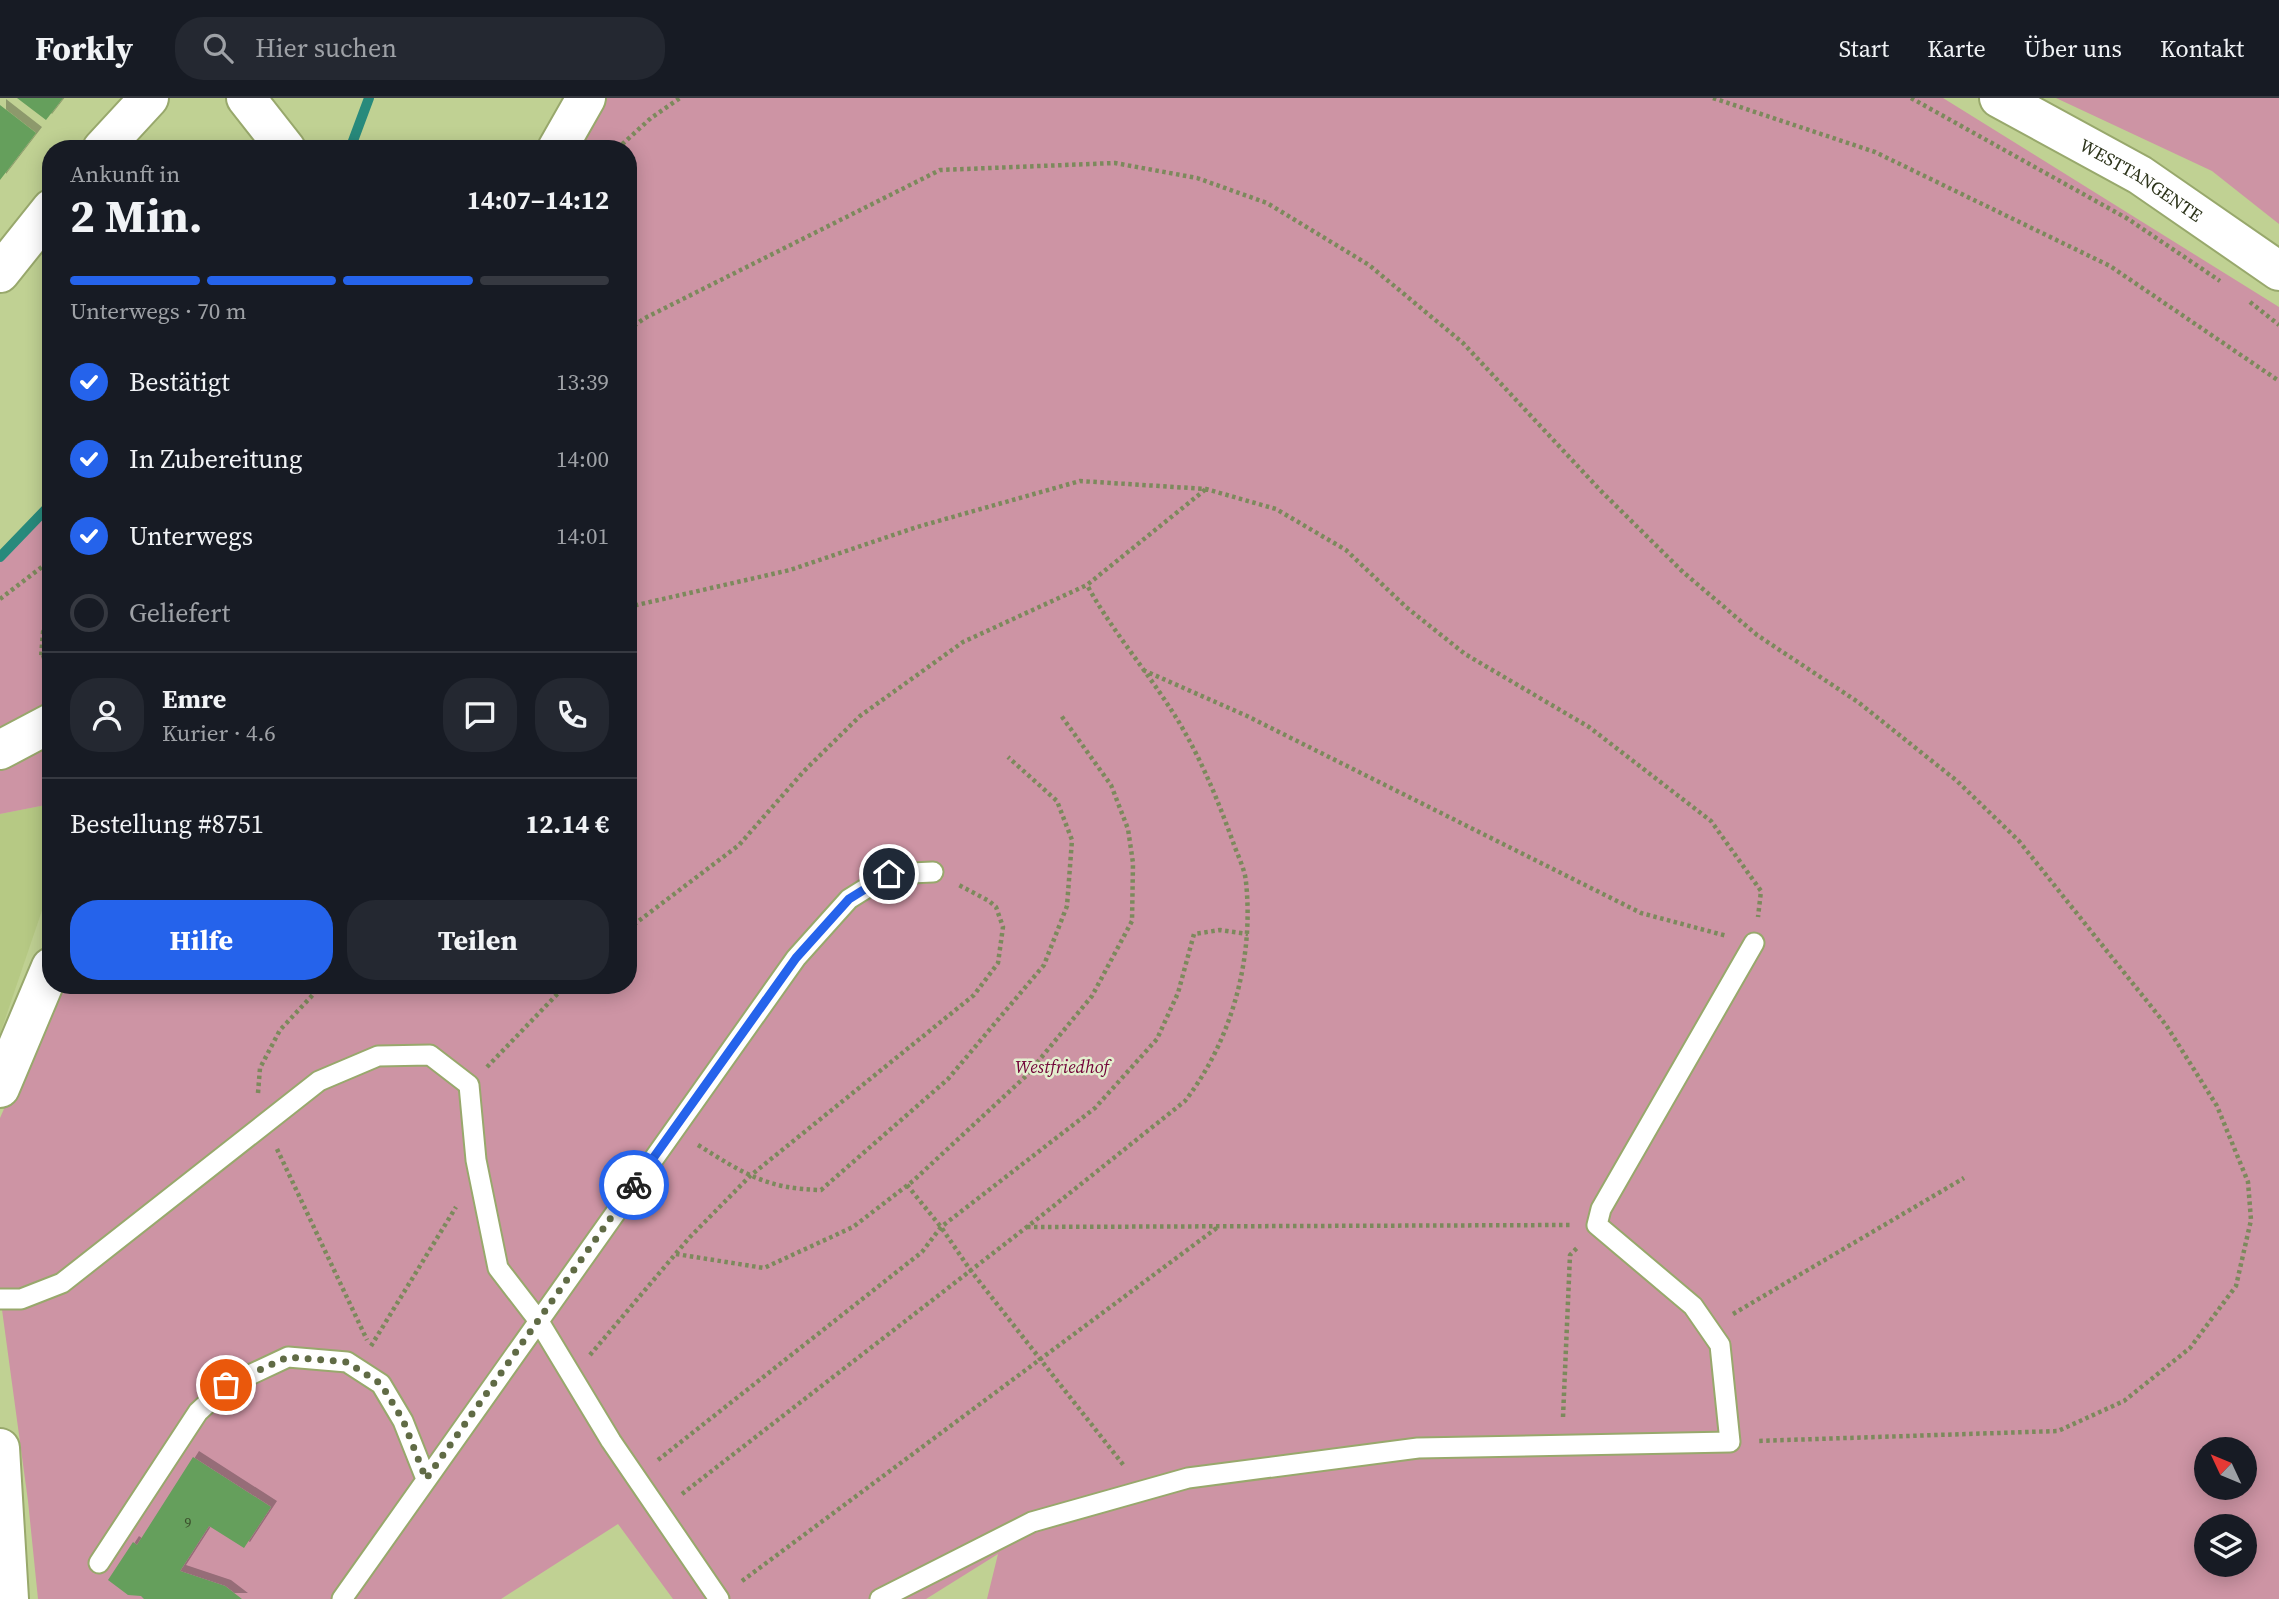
<!DOCTYPE html>
<html lang="de">
<head>
<meta charset="utf-8">
<style>
	:root { --surface:#171b24; --page:#242831; --text:#f1f3f6; --muted:#9ea1a6; --line:#363941; --accent:#2563eb }
	body { margin:0; font-family:"Source Serif 4",serif; background:var(--page); color:var(--text); height:100vh; display:flex; flex-direction:column; font-size:26px; white-space:nowrap }
	* { box-sizing:border-box; margin:0 }
	p { font-size:23px; color:var(--muted) }
	.icon { flex:none; width:38px; height:38px; fill:none; stroke:currentColor; stroke-width:2; stroke-linecap:round; stroke-linejoin:round }
	.map { position:relative; flex:1; overflow:hidden }
	.side { position:absolute; left:42px; top:42px; width:595px; height:854px; display:flex; flex-direction:column; background:var(--surface); border-radius:28px; box-shadow:0 4px 18px #0003 }
	.side>* { flex:none }
	.needle { width:46px; rotate:314deg }
	.controls { position:absolute; left:2194px; top:1339px; display:grid; gap:14px }
	.controls a { display:grid; place-items:center; width:63px; height:63px; border-radius:50%; background:var(--surface); box-shadow:0 4px 18px #0003; font-size:35px }
	.pin { position:absolute; display:grid; place-items:center; width:60px; height:60px; color:#fff; margin:-30px; border:4px solid #fff; border-radius:50%; box-shadow:0 2px 7px #0007 }
	.courier { position:absolute; display:grid; place-items:center; width:70px; height:70px; margin:-35px; border:5px solid #2563eb; border-radius:50%; background:#fff; color:#222; box-shadow:0 2px 9px #0007 }
	.overview em { font-style:normal; font-weight:700 }
	.overview div { display:flex; flex-direction:column-reverse }
	.overview { display:flex; align-items:center; justify-content:space-between; height:119px; padding:0 28px }
	h1 { font-size:46px; font-weight:700; line-height:52px }
	.bar { display:grid; grid-template-columns:repeat(4,1fr); gap:10px 7px; align-content:center; height:84px; padding:0 28px }
	.bar i { height:9px; border-radius:5px; background:var(--line) }
	.bar .selected { background:var(--accent) }
	.bar p { grid-column:span 4 }
	.line { display:flex; align-items:center; gap:18px; padding:0 28px; border-top:2px solid var(--line) }
	.line div { flex:1 }
	.round { display:grid; place-items:center; flex:none; width:74px; height:74px; border-radius:28px; background:var(--page) }
	ol { padding:0 28px; list-style:none }
	li { display:flex; align-items:center; gap:21px; height:77px }
	li p { margin-inline-start:auto }
	li .icon { padding:7px; border-radius:50%; background:var(--accent); color:#fff; stroke-width:4 }
	li:last-child { color:var(--muted) }
	li i { width:38px; height:38px; border:4px solid var(--line); border-radius:50% }
	.action { display:flex; gap:14px; margin-top:auto; padding:14px 28px }
	.action a { flex:1; height:80px; border-radius:28px; background:var(--accent); color:#fff; font-size:28px; font-weight:700; line-height:80px; text-align:center }
	.action a+a { background:var(--page); color:var(--text) }
	header { display:flex; align-items:center; gap:42px; box-sizing:border-box; height:98px; padding:0 35px; background:var(--surface); border-bottom:2px solid var(--line) }
	header strong { font-size:33px }
	nav { display:flex; gap:38px; margin-inline-start:auto; font-size:24px }
	.search { width:490px; height:63px; background:var(--page); display:flex; align-items:center; gap:18px; box-sizing:border-box; padding:0 24px; border-radius:28px; color:var(--muted); font-size:26px }
	.map>svg:first-child { display:block }
	.built { fill:#b6c984 }
	.green { fill:#cd94a4; fill-rule:evenodd }
	.lines { fill:none; stroke-linecap:round; stroke-linejoin:round }
	.stream { stroke:#288a7c; stroke-width:10 }
	.building { fill:#659f5c; filter:url(#shadow) }
	.lane-casing { stroke:#98a86c; stroke-width:23 }
	.street-casing { stroke:#98a86c; stroke-width:42 }
	.secondary-casing { stroke:#98a86c; stroke-width:42 }
	.primary-casing { stroke:#98a86c; stroke-width:42 }
	.path { stroke:#7c895c; stroke-width:4.5; stroke-dasharray:3.5 3.5; stroke-linecap:butt }
	.lane { stroke:#fff; stroke-width:19 }
	.street { stroke:#fff; stroke-width:38 }
	.secondary { stroke:#fff; stroke-width:38 }
	.primary { stroke:#fff; stroke-width:38 }
	.done { stroke:#606b45; stroke-width:7; stroke-dasharray:0 12.6 }
	.route { stroke:#2563eb; stroke-width:9 }
	.labels { text-anchor:middle; dominant-baseline:central; stroke-width:5; stroke-linejoin:round; paint-order:stroke }
	.number-label { font-size:14px; fill:#3b4f2b }
	.street-label { font-size:18px; fill:#2d341b; stroke:#e4eecf }
	.park-label { font-size:18px; font-style:italic; fill:#700037; stroke:#e4eecf }
</style>
</head>
<body>
<header>
<strong>Forkly</strong>
<div class="search"><svg class="icon" aria-label="search" viewBox="0 0 24 24"><circle cx="10" cy="10" r="6"/><path d="M15 15l6 6"/></svg>Hier suchen</div>
<nav><a>Start</a><a>Karte</a><a>Über uns</a><a>Kontakt</a></nav>
</header>
<div class="map">
<svg width="2279" height="1501" viewBox="0 0 2279 1501">
	<defs>
		<filter id="shadow"><feDropShadow dx="6" dy="-6" stdDeviation="0" flood-color="#0004"/></filter>
	</defs>
	<rect width="100%" height="100%" fill="#c0d193"/>
	<path class="built" d="M51,706V786L0,936V716Z"/>
	<path class="green" d="M604,0H1943L2279,209V1501H987L998,1456L926,1501H673L618,1426L501,1501H38L28,1403L0,1197V1020L58,887H628V51H573ZM2207,1351H2245V1390H2207ZM2207,1428H2245V1466H2207Z
		M2056,0H2279V126L2212,73Z
		M51,405V706L0,716V457Z"/>
	<g class="lines">
		<path class="stream" d="M350,51L369,0
			M0,459L51,406"/>
	</g>
	<path class="building" d="M17,0H63L46,22Z
		M0,7L36,35L0,82Z
		M193,1359L271,1409L244,1450L209,1428L180,1473L225,1488L242,1501H144L141,1498L128,1497L108,1482L133,1444L137,1447Z"/>
	<g class="lines">
		<g class="lane-casing">
			<path id="lane" d="M0,1201H21L62,1185L319,983L378,958L430,957L469,987L476,1062L498,1170L538,1222L611,1343L719,1501
				M99,1465L198,1314L226,1288L288,1259L347,1264L381,1286L403,1323L426,1381
				M342,1501L796,860L849,801L889,776L933,774
				M880,1501L1032,1424L1188,1380L1418,1350L1730,1344L1720,1247L1693,1208L1597,1127L1601,1111L1754,845"/>
		</g>
		<g class="street-casing">
			<path id="street" d="M246,0L286,51
				M557,51L586,0
				M0,652L51,625
				M0,990L51,869
				M0,1350L9,1501"/>
		</g>
		<g class="secondary-casing">
			<path id="secondary" d="M102,51L149,0
				M0,175L51,111"/>
		</g>
		<g class="primary-casing">
			<g id="primary">
				<path id="s1" d="M1999,0L2140,77L2279,173"/>
			</g>
		</g>
		<path class="path" d="M1713,0L1875,54L2110,168L2279,283
			M1911,0L2128,121L2220,183
			M617,51L651,20L680,0
			M2250,204L2279,227
			M628,232L645,220L940,72L1115,65L1197,80L1267,105L1369,167L1463,245L1600,392L1683,474L1757,537L1858,604L1957,683L2019,743L2166,927L2217,1008L2248,1084L2251,1122L2236,1188L2190,1250L2124,1303L2058,1333L1756,1343
			M0,501L51,462
			M628,509L790,472L917,429L1080,383L1206,391L1276,411L1346,452L1406,509L1465,556L1589,629L1711,723L1761,793L1758,819
			M51,521L43,534L41,560L51,557
			M1143,572L1247,618L1641,815L1727,838
			M628,831L739,747L804,673L860,618L963,544L1087,487L1206,391
			M487,969L566,887
			M258,995L260,970L280,932L322,887
			M698,1047C743,1075 766,1091 821,1092L948,981L1044,867L1067,808L1072,742L1057,703L1008,659
			M277,1051L367,1242
			M907,1087L941,1129L971,1173L1125,1369
			M1027,1129L1571,1127
			M676,1156L764,1170L853,1129L913,1083L1026,978L1092,898L1132,823L1133,765L1128,731L1111,687L1060,616
			M1733,1216L1964,1080
			M371,1248L456,1109
			M590,1257L689,1140L750,1078L974,897L998,865L1003,829L996,809L989,803L957,786
			M1563,1319L1570,1157L1578,1149
			M658,1362L922,1154L941,1129L1095,1010L1157,941L1178,895L1194,836L1220,832L1248,836
			M682,1396L1041,1118L1185,1003C1232,942 1254,860 1246,784C1245,771 1237,756 1233,744C1216,697 1197,651 1170,610C1143,568 1111,531 1087,487
			M742,1483L1218,1129"/>
		<use href="#lane" class="lane"/>
		<use href="#street" class="street"/>
		<use href="#secondary" class="secondary"/>
		<use href="#primary" class="primary"/>
	</g>
	<g class="lines">
		<path class="done" d="M226,1287L288,1259L347,1264L381,1286L403,1322L426,1381L634,1087"/>
		<path class="route" d="M634,1087L796,860L849,801L889,776"/>
	</g>
	<g class="labels">
		<g class="number-label">
			<text x="188" y="1425">9</text>
		</g>
		<g class="street-label">
			<text stroke="none"><textPath href="#s1" startOffset="164">WESTTANGENTE</textPath></text>
		</g>
		<g class="park-label">
			<text x="1062" y="968">Westfriedhof</text>
		</g>
	</g>
</svg>
<div class="controls">
<a><svg class="needle" viewBox="-14 -14 28 28"><path d="M0-13l5 13h-10z" fill="#e53935"/><path d="M0 13l5-13h-10z" fill="#9ea1a6"/></svg></a>
<a><svg class="icon" aria-label="layers" viewBox="0 0 24 24"><path d="M12 4l9 5-9 5-9-5zM3 14l9 5 9-5"/></svg></a>
</div>
<div class="pin" style="left:226px;top:1287px;background:#ea580c"><svg class="icon" aria-label="bag" viewBox="0 0 24 24"><path d="M5 8h14l-1 12H6zM9 8a3 3 0 0 1 6 0"/></svg></div>
<div class="pin" style="left:889px;top:776px;background:#1f2937"><svg class="icon" aria-label="home" viewBox="0 0 24 24"><path d="M3 11l9-7 9 7M6 9v11h12V9"/></svg></div>
<div class="courier" style="left:634px;top:1087px"><svg class="icon" aria-label="bike" viewBox="0 0 24 24"><circle cx="6" cy="16" r="4"/><circle cx="18" cy="16" r="4"/><path d="M6 16l4-8h5l3 8M10 8l3 8H6M13 5h3"/></svg></div>
<section class="side">
<div class="overview"><div><h1>2 Min.</h1><p>Ankunft in</p></div><em>14:07–14:12</em></div>
<div class="bar"><i class="selected"></i><i class="selected"></i><i class="selected"></i><i></i><p>Unterwegs · 70 m</p></div>
<ol>
<li><svg class="icon" aria-label="check" viewBox="0 0 24 24"><path d="M5 12l5 5 9-10"/></svg>Bestätigt<p>13:39</p></li>
<li><svg class="icon" aria-label="check" viewBox="0 0 24 24"><path d="M5 12l5 5 9-10"/></svg>In Zubereitung<p>14:00</p></li>
<li><svg class="icon" aria-label="check" viewBox="0 0 24 24"><path d="M5 12l5 5 9-10"/></svg>Unterwegs<p>14:01</p></li>
<li><i></i>Geliefert</li>
</ol>
<div class="line" style="height:126px"><a class="round"><svg class="icon" aria-label="person" viewBox="0 0 24 24"><circle cx="12" cy="8" r="4"/><path d="M4 21q1-7 8-7t8 7"/></svg></a><div><b>Emre</b><p>Kurier · 4.6</p></div><a class="round"><svg class="icon" aria-label="chat" viewBox="0 0 24 24"><path d="M4 5h16v11H9l-5 4z"/></svg></a><a class="round"><svg class="icon" aria-label="phone" viewBox="0 0 24 24"><path d="M5 4h4l2 5-3 2q2 4 5 5l2-3 5 2v4C11 20 4 13 5 4z"/></svg></a></div>
<div class="line" style="height:91px"><div>Bestellung #8751</div><b>12.14 €</b></div>
<div class="action"><a>Hilfe</a><a>Teilen</a></div>
</section>
</div>
</body>
</html>
